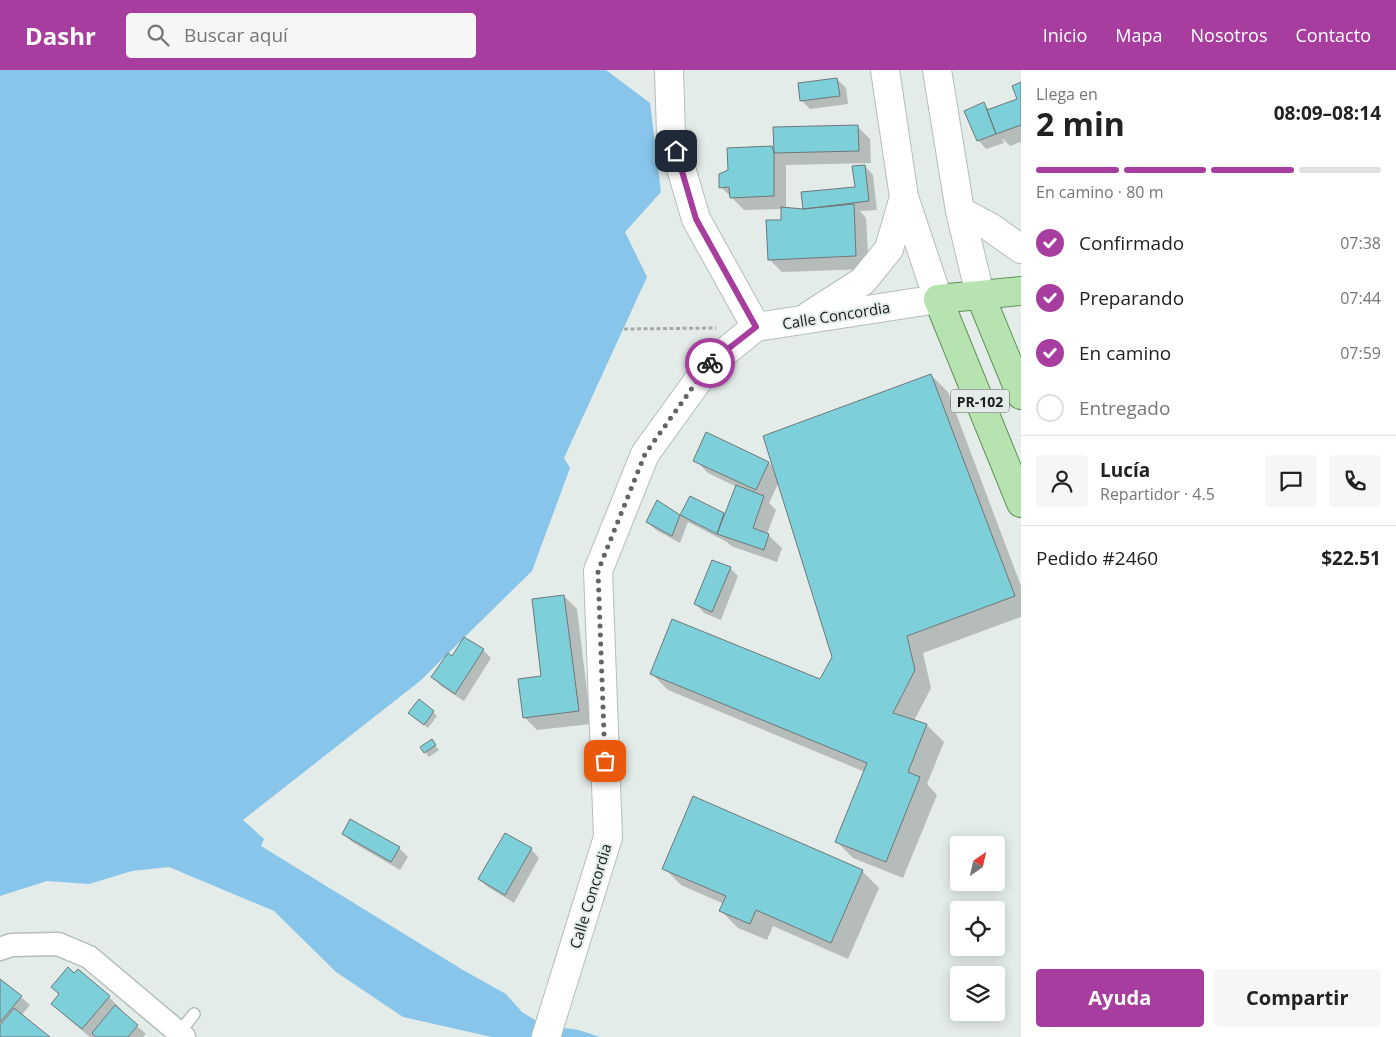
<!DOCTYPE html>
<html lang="es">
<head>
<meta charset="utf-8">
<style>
	:root { --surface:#fff; --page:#f6f6f6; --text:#222; --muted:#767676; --line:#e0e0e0; --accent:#a73d9e }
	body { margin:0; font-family:"Open Sans",sans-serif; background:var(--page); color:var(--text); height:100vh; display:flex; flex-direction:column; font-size:19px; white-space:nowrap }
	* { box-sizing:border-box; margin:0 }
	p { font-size:16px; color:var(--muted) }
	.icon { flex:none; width:28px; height:28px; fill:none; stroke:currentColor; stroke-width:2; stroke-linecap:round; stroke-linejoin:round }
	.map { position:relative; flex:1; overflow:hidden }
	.drawer { display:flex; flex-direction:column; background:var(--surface); width:375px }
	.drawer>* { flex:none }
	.needle { width:32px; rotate:34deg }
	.controls { position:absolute; left:950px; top:766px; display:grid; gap:10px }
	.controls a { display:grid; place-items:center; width:55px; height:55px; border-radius:5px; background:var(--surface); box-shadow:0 2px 12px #0003; font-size:25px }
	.pin { position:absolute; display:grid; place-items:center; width:42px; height:42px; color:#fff; margin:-21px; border-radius:10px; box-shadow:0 2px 8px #0006 }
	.courier { position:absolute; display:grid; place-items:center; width:50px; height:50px; margin:-25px; border:4px solid #a73d9e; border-radius:50%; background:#fff; color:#222; box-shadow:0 1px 6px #0007 }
	.summary em { font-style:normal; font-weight:700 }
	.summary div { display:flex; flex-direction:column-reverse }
	.summary { display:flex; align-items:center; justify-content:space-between; height:85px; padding:0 15px }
	h1 { font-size:32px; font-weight:700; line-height:38px }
	.bar { display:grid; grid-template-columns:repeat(4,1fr); gap:8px 5px; align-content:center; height:60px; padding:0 15px }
	.bar i { height:6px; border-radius:4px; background:var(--line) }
	.bar .on { background:var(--accent) }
	.bar p { grid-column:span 4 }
	.line { display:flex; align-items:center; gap:12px; padding:0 15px; border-top:1px solid var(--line) }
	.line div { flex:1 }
	.round { display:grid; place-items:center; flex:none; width:52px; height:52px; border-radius:5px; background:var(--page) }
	ol { padding:0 15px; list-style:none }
	li { display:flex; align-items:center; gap:15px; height:55px }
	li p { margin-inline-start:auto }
	li .icon { padding:5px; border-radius:50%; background:var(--accent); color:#fff; stroke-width:4 }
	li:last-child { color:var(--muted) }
	li i { width:28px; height:28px; border:2px solid var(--line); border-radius:50% }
	.action { display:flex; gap:10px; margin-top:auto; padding:10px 15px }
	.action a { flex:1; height:58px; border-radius:5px; background:var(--accent); color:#fff; font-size:20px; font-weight:700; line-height:58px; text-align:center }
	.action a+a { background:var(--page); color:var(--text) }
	header { display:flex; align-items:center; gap:30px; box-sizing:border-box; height:70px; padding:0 25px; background:var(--accent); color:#fff }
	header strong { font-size:24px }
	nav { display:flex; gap:28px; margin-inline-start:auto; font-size:18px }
	.search { width:350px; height:45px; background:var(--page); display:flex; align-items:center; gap:12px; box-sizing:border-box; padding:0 18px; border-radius:5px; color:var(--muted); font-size:19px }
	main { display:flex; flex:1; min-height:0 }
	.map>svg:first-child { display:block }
	.water { fill:#88c5ea }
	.shadow { fill:#0003 }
	.building { fill:#7dd0d9; stroke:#6f7778 }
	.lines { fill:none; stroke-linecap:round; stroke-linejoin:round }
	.service-casing { stroke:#b5bdba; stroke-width:14 }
	.minor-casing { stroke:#b5bdba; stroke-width:25 }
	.tertiary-casing { stroke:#b5bdba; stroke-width:30 }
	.primary-casing { stroke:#61925a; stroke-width:30 }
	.path { stroke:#a5aba9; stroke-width:3; stroke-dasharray:4 2.5; stroke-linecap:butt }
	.service { stroke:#fff; stroke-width:11 }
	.minor { stroke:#fff; stroke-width:22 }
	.tertiary { stroke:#fff; stroke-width:28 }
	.primary { stroke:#b7e3b0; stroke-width:28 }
	.done { stroke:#616664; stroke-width:5; stroke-dasharray:0 9 }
	.route { stroke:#a73d9e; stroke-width:6 }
	.labels { text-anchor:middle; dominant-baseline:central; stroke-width:4; stroke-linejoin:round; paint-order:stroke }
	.shield { fill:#e4ece9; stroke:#575c5a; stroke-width:1 }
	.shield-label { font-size:14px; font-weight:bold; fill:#1b1e1d }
	.street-label { font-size:15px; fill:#1b1e1d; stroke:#e4ece9 }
</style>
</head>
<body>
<header>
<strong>Dashr</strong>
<div class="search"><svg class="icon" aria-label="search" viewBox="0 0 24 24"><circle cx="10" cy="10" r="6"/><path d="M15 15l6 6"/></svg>Buscar aquí</div>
<nav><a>Inicio</a><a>Mapa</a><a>Nosotros</a><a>Contacto</a></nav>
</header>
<main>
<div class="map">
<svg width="1021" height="967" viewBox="0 0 1021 967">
	<rect width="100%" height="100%" fill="#e4ece9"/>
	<path class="water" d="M0,0H606L650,33L661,122L625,162L647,207L564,388L570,398L532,501L420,611L243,750L264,769L261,776L463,900L506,924L522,942L543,955L579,960L600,967H492L403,947L336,902L274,841L169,797L132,801L89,814L47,811L0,826Z"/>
	<path class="shadow" d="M837,9L846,18L848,34L810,39L802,31Z
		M1021,14V72L1010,76L1002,68L1004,73L986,79L978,70L984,34L990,40L1018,29Z
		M857,56L870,69L871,93L786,95V138L805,140L803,123L856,118L865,96L873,105L877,140L860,141L866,148L869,199L782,202L769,189L783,151L782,139L744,140L721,117L771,77L775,81Z
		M931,305L948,322L1021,516V547L923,583L931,618L914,651L927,655L944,672L927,714L937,725L903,808L853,788L836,771L865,702L668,620L651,603L820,610L833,587L779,412L769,433L776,440L767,464L782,478L777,492L731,476L727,472L688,452L680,473L656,460L647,452L658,432L680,447L690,427L725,446L737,417L708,403L695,390L707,364L769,393L775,399Z
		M730,498L738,506L721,550L704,543L696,534Z
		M564,526L577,539L591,654L537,660L524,647L543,607Z
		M483,580L491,588L464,631L441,616L433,607L453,588Z
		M433,642L437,646L428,658L414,647Z
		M432,671L439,680L429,687L422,678Z
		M351,751L399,778L408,787L400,800L352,772L343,764Z
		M531,779L539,788L514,833L488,817L479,809Z
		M664,798L862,801L879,818L848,889L773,856L767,870L738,858L721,841L724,834L681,815Z
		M0,910L21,927L30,935L21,946L48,967H0Z
		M109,927L122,940L120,941L146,964L143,967H90L66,947L53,934Z"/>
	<path class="building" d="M837,8L840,26L800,31L798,13Z
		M1021,12V55L996,64L987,40L1017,29L1012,16Z
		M984,32L996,64L977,71L964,41Z
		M858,55L859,81L774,83L773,57Z
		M772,76L774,83V126L730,128L729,117L719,118V104L728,100L727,78Z
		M865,95L869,131L803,139L801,122L855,117L852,96Z
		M854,134L856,186L768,190L766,150H781V137L803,139Z
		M931,304L1015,526L907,566L915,600L893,643L927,654L908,702L920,707L886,792L835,772L867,693L650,604L672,549L820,609L832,587L763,366Z
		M706,362L769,392L756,420L693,391Z
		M736,415L764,426L753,458L769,464L764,480L717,464Z
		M690,426L724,443L717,464L680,445Z
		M657,430L680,445L672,466L646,452Z
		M712,490L731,497L712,542L694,534Z
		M564,525L579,641L523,648L518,609L541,606L532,529Z
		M464,567L484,579L455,624L431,607L448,583L452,586Z
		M419,629L434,641L424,655L408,643Z
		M432,669L436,675L424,683L420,677Z
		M693,726L863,800L831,873L756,840L750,854L719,841L726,826L662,799Z
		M350,749L400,777L391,792L342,764Z
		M505,763L532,778L505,825L478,809Z
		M68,897L74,903L78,899L110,926L82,959L51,934L59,924L51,917Z
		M0,909L22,926L0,952Z
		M115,935L138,955L128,967H96L92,963Z
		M14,938L50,967H0V955Z"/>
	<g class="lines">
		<g class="service-casing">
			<path id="service" d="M179,963L194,944"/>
		</g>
		<g class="minor-casing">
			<path id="minor" d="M0,879L11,875L58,874L89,887L184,967"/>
		</g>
		<g class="tertiary-casing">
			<path id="tertiary" d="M669,0L671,64L696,149L756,257
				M937,0L960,141L980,225
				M960,141L990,157L1021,179
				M810,245L863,211L889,179L904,127
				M546,967L608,767L598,501L645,384L710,294L756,257L938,229L904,127L885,0"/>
		</g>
		<g class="primary-casing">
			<path id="primary" d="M1021,221L938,229L1021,433
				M980,225L1021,325"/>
		</g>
		<path class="path" d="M624,259L716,258"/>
		<use href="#service" class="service"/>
		<use href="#minor" class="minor"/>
		<use href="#tertiary" class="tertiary"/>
		<use href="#primary" class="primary"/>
	</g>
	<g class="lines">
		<path class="done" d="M605,691L598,501L645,384L710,293"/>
		<path class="route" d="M676,81L696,149L756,257L710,293"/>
	</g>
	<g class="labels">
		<rect class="shield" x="951" y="319.5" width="58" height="23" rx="4"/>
		<g class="shield-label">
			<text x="980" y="331">PR-102</text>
		</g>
		<g class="street-label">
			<text transform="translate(836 245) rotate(-9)">Calle Concordia</text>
			<text transform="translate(590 826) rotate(-73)">Calle Concordia</text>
		</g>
	</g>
</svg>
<div class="controls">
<a><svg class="needle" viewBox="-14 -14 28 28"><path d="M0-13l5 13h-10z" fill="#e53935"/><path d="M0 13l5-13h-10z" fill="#767676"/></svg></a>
<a><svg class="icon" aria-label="locate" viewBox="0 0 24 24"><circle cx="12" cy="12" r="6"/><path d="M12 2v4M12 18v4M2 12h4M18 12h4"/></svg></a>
<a><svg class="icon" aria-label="layers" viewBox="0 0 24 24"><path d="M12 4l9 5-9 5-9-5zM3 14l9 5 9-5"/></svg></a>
</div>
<div class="pin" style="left:605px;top:691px;background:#ea580c"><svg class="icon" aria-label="bag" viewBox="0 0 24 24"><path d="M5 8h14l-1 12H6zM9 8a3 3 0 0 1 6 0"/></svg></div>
<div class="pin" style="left:676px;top:81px;background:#1f2937"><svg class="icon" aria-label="home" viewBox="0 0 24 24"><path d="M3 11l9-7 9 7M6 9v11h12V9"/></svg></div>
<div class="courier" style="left:710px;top:293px"><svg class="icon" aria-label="bike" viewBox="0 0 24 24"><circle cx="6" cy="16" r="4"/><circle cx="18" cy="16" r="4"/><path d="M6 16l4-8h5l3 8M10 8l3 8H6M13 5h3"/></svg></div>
</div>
<section class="drawer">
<div class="summary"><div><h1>2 min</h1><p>Llega en</p></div><em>08:09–08:14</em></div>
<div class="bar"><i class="on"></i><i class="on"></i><i class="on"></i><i></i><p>En camino · 80 m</p></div>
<ol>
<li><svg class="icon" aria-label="check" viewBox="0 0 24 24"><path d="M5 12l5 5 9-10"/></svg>Confirmado<p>07:38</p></li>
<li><svg class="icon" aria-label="check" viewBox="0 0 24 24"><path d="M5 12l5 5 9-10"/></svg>Preparando<p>07:44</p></li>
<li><svg class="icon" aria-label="check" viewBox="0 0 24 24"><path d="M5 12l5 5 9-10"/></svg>En camino<p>07:59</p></li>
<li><i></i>Entregado</li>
</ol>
<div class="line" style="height:90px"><a class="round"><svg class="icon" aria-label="person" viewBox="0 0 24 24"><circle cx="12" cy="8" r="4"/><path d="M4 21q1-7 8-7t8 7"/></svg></a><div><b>Lucía</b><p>Repartidor · 4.5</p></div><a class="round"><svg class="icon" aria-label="chat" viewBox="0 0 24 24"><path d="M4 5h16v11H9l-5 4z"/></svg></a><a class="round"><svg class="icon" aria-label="phone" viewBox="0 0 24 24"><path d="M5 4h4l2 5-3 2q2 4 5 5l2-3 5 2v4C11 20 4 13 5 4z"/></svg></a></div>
<div class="line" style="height:65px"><div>Pedido #2460</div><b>$22.51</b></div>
<div class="action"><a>Ayuda</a><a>Compartir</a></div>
</section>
</main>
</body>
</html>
